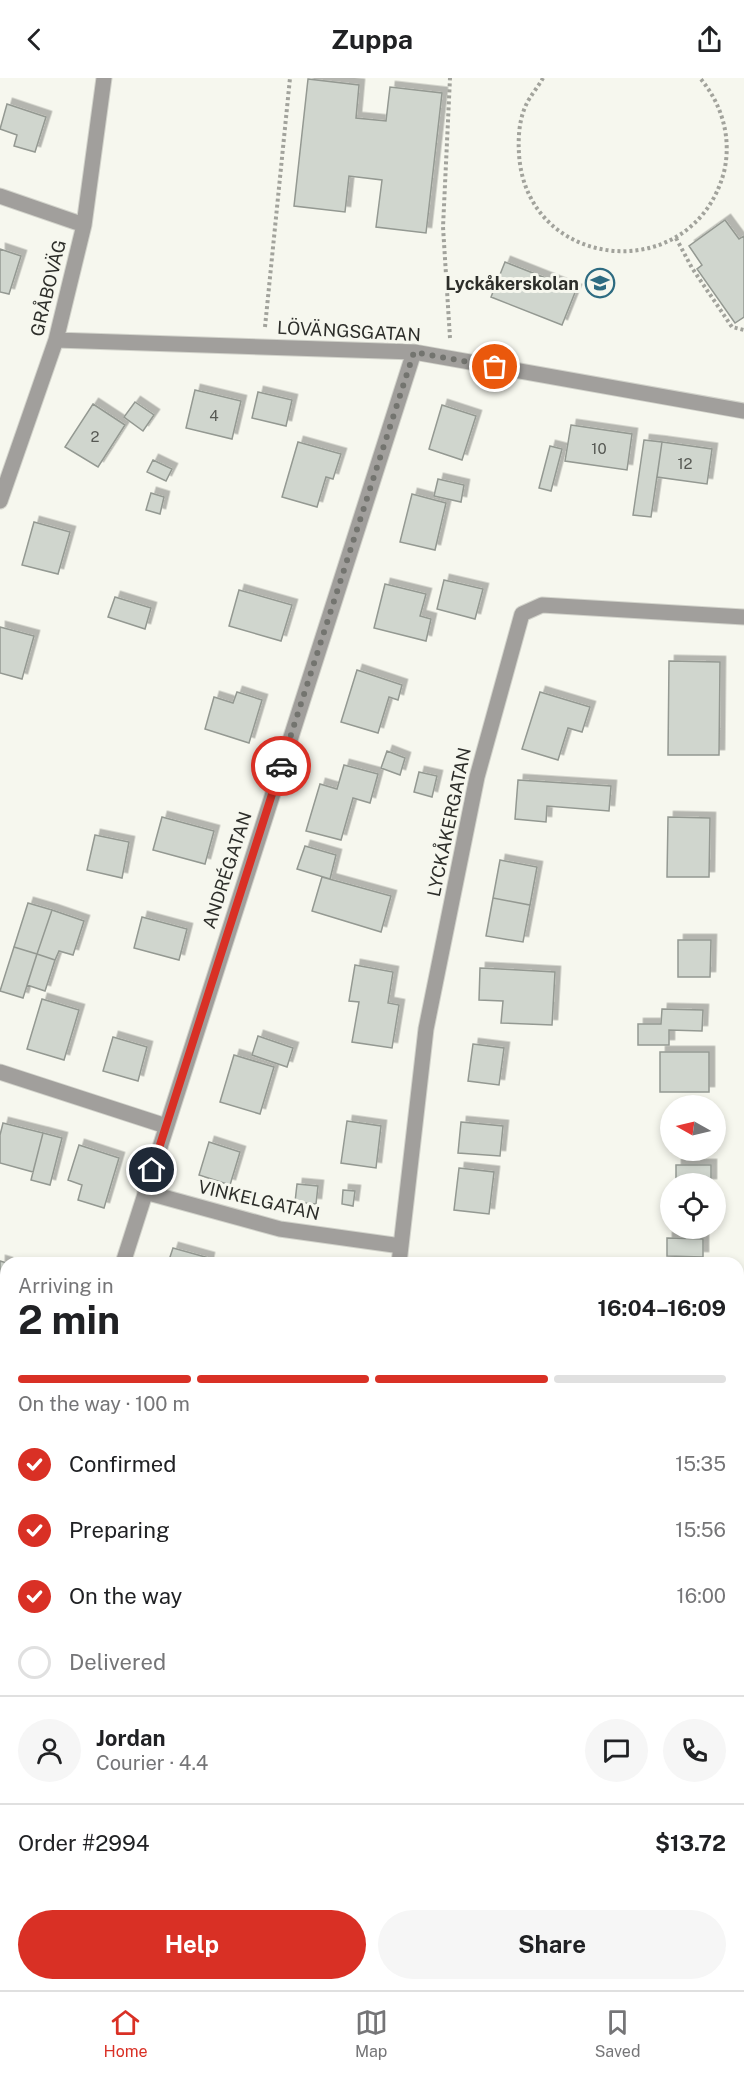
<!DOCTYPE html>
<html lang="en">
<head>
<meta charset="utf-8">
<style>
	:root { --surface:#fff; --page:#f6f6f6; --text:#202124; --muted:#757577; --line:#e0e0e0; --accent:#d93025 }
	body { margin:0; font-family:"Public Sans",sans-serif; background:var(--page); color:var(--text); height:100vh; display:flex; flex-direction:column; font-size:22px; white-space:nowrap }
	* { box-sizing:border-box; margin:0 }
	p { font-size:20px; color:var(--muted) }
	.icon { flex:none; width:33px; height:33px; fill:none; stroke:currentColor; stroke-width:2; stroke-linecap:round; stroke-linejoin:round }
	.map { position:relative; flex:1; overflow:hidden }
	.details { position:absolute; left:0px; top:1179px; width:744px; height:734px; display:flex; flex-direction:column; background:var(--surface); border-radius:18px 18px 0 0; box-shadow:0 3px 9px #0003 }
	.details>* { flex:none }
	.needle { width:39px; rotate:278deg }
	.fabs { position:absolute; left:660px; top:1017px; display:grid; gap:12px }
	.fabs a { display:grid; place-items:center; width:66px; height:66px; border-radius:50%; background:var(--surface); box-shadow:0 3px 9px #0003; font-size:30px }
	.pin { position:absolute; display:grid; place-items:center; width:51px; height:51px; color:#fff; margin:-26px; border:3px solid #fff; border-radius:50%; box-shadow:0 2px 6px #0007 }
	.courier { position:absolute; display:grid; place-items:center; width:60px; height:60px; margin:-30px; border:4px solid #d93025; border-radius:50%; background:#fff; color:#222; box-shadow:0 2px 8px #0007 }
	.overview em { font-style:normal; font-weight:700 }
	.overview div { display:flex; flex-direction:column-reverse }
	.overview { display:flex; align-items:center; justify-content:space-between; height:102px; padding:0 18px }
	h1 { font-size:39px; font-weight:700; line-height:45px }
	.bar { display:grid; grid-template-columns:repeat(4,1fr); gap:9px 6px; align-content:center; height:72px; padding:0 18px }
	.bar i { height:8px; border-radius:4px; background:var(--line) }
	.bar .current { background:var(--accent) }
	.bar p { grid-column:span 4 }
	.line { display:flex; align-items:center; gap:15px; padding:0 18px; border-top:2px solid var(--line) }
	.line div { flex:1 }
	.round { display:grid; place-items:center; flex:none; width:63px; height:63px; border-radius:32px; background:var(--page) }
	ol { padding:0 18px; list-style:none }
	li { display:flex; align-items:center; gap:18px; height:66px }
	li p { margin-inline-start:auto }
	li .icon { padding:6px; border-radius:50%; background:var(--accent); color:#fff; stroke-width:4 }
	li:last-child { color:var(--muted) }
	li i { width:33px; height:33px; border:3px solid var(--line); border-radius:50% }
	.action { display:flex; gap:12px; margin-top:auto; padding:12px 18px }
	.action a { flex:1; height:69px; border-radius:36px; background:var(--accent); color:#fff; font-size:24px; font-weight:700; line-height:69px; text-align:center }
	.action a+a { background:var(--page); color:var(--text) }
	header { display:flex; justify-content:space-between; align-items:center; height:78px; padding:0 18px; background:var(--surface); font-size:27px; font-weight:700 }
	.tabs { display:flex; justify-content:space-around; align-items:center; height:84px; border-top:2px solid var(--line); background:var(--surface); font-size:16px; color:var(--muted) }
	.tabs a { display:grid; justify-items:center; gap:3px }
	.tabs .current { color:var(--accent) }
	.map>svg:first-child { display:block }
	.green { fill:#eed4ba }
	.park { fill:url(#park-crowns) }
	.building { fill:#d0d6ce; stroke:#949992; stroke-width:1.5; filter:url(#shadow) }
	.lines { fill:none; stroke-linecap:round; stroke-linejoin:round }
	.minor-casing { stroke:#d2d3cb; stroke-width:17 }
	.path { stroke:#a2a39c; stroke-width:4; stroke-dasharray:3 3; stroke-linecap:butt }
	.minor { stroke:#a19f9c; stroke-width:15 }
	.done { stroke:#73746f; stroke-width:6; stroke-dasharray:0 10.8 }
	.route { stroke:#d93025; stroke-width:8 }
	.labels { text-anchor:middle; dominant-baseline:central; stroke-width:6; stroke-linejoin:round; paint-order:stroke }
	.number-label { font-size:15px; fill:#565853 }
	.poi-label { font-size:18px; font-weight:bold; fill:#2d2e2a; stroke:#f6f7ee; text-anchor:end }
	.street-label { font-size:18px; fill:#2d2e2a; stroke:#f6f7ee }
</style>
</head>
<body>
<header><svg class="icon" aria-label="back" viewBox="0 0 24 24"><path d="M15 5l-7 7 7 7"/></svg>Zuppa<svg class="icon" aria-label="share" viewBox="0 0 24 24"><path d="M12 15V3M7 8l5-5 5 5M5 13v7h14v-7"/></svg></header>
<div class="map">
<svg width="744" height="1912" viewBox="0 0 744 1912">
	<defs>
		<pattern id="park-crowns" width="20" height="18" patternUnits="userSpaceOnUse" patternTransform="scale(1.5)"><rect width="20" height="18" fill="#eed4ba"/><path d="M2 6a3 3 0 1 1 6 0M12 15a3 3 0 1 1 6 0" fill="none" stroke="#ccb6a0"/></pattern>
		<filter id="shadow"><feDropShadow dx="5.5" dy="-5.5" stdDeviation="0" flood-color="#0004"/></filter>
	</defs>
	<rect width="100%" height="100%" fill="#f6f7ee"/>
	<path class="green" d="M738,1815L744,1817V1899L738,1901Z
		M438,1907V1906L721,1907L705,1912H431Z"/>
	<path class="park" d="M738,1504H744V1817L738,1815Z
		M6,1820V1906L438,1907L431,1912H0V1848Z"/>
	<path class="building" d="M308,1L359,7L356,40L386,43L390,9L442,15L426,155L376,149L382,102L349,98L345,134L294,128Z
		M7,26L46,39L35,74L14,68L17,57L0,51Z
		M725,142L739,161L744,158V239L735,245L697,191L702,187L689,168Z
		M0,171L21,178L9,216L0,214Z
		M505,184L576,212L562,247L491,219Z
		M195,312L241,323L232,361L186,350Z
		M258,314L292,322L286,348L252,340Z
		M135,324L154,337L143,353L124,339Z
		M93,326L125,347L98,389L65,369Z
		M442,327L476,338L462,382L429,371Z
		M571,347L632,356L627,392L565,383Z
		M644,362L662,364L651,439L633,437Z
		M298,364L341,376L333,401L326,399L317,429L282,419Z
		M662,364L712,371L707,406L657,399Z
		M550,368L562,371L551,413L539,410Z
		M153,382L172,391L166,403L147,394Z
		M438,401L464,407L461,424L434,418Z
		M151,415L164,419L160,436L146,432Z
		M412,416L446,425L435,472L400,464Z
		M34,444L70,454L58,496L22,487Z
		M444,502L483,511L475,541L437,531Z
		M385,506L426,516L420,538L431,541L426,563L374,550Z
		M239,512L292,527L281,563L229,548Z
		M115,519L151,530L145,551L108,539Z
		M0,549L34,558L22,601L0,595Z
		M669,583L720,584L719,677H668Z
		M357,592L402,607L398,622L389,619L378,655L341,644Z
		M237,614L262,622L249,665L205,651L214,619L233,625Z
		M540,614L590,629L582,654L568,650L558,682L522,671Z
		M387,673L405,680L400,697L381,690Z
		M344,687L378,696L370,725L353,720L341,762L306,753L320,706L337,711Z
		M419,694L437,698L432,719L414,714Z
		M518,702L611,708L609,733L547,728L546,744L515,741Z
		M162,739L214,753L205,786L153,772Z
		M668,739L710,740L709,799H667Z
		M95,757L129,764L122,800L87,792Z
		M305,768L336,777L330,801L297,791Z
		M500,782L537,789L530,827L493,820Z
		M322,799L391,818L381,854L312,833Z
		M493,820L530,827L523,864L486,858Z
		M28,825L52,832L37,876L14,869Z
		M52,832L84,843L73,877L59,873L55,882L37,876Z
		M142,839L187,851L179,882L134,870Z
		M678,862H711L710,899H678Z
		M14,869L37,876L23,920L0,913Z
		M37,876L55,882L45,913L27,907Z
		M355,887L393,894L388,925L399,927L392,970L352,964L359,924L349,923Z
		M480,890L555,894L552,947L501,945L503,923L479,922Z
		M42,921L79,932L64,982L27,971Z
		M662,931L703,932L702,953L669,952V967H638V946H661Z
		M258,958L293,970L287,989L252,977Z
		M113,959L147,969L138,1003L103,993Z
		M473,966L504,970L499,1007L468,1003Z
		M660,974H709V1014H660Z
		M234,977L274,989L260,1036L220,1024Z
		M347,1043L381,1048L376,1090L341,1085Z
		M461,1044L503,1048L500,1078L458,1075Z
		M3,1045L43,1055L33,1094L0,1085V1057Z
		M43,1055L62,1060L50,1107L31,1102Z
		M209,1064L240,1074L230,1107L199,1097Z
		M79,1067L119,1080L104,1130L78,1122L82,1107L68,1102Z
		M676,1087H711V1106H676Z
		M459,1090L494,1094L489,1136L454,1132Z
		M297,1106L318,1108L316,1126L295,1124Z
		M343,1112L355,1113L353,1128L342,1126Z
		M667,1160L703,1161V1179L667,1178Z
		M173,1170L209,1180L208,1185H168Z
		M0,1183L7,1185L6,1210L3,1223H0Z
		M0,1358H6L5,1400L0,1399Z"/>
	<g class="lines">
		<g class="minor-casing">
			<path id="minor" d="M0,118L84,147
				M56,262L414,274L744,333
				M0,423L56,262L84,147L104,0
				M0,994L166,1048
				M145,1114L280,1151L401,1168
				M123,1185L414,274
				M399,1185L426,951L477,699L522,536L542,527L744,539
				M0,1443L6,1445
				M738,1468H744
				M0,1637L6,1611"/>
		</g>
		<path class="path" d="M543,0C538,9 530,18 526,27C519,42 518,60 519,76C526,194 693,210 724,94C732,60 722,26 700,0
			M676,160L692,190L732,249L744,252
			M265,249L290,0
			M450,260L443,149L450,0
			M738,1494H744
			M0,1536L6,1537
			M738,1801L744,1803
			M738,1886L744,1884
			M127,1906L130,1912
			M582,1912L586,1906
			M631,1912L656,1906"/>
		<use href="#minor" class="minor"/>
	</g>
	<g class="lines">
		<path class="done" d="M281,688L414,274L495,289"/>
		<path class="route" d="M152,1092L281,688"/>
	</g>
	<defs>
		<g id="school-ring" transform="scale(1.5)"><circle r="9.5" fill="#f6f7ee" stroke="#2d6b81" stroke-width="1.5"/><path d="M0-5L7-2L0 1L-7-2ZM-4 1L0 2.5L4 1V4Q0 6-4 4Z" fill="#2d6b81"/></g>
	</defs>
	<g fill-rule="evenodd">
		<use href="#school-ring" x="600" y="205"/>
	</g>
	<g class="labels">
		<g class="number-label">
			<text x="214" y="337">4</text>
			<text x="95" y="358">2</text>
			<text x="599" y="370">10</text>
			<text x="685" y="385">12</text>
		</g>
		<g class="poi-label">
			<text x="579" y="205">Lyckåkerskolan</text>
		</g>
		<g class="street-label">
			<text transform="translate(48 210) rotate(-76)">GRÅBOVÄG</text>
			<text transform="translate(349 253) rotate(3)">LÖVÄNGSGATAN</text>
			<text transform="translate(449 744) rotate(-78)">LYCKÅKERGATAN</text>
			<text transform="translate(227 792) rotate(-72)">ANDRÉGATAN</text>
			<text transform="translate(259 1122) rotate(13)">VINKELGATAN</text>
		</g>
	</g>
</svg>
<div class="fabs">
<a><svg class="needle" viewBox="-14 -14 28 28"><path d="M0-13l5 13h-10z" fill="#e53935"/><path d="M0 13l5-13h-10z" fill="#757577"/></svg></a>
<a><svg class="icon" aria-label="locate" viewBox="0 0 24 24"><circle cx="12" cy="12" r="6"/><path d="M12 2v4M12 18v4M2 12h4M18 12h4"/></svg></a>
</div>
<div class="pin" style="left:495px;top:289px;background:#ea580c"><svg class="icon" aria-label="bag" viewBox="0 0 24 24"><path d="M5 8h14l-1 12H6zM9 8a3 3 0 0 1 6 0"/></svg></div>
<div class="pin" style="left:152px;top:1092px;background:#1f2937"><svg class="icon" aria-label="home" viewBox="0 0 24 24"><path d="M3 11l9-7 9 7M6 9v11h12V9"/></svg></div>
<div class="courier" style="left:281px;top:688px"><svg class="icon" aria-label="car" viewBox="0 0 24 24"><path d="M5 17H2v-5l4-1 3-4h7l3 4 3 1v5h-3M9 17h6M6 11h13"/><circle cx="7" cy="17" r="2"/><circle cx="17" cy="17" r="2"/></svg></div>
<section class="details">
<div class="overview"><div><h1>2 min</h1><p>Arriving in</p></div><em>16:04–16:09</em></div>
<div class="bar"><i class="current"></i><i class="current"></i><i class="current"></i><i></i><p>On the way · 100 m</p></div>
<ol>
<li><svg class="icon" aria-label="check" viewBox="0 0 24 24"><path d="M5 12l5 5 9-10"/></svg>Confirmed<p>15:35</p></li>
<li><svg class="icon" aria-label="check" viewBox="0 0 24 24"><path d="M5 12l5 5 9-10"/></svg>Preparing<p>15:56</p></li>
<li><svg class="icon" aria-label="check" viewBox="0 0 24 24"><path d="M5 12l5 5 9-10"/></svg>On the way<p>16:00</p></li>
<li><i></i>Delivered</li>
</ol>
<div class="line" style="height:108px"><a class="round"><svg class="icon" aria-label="person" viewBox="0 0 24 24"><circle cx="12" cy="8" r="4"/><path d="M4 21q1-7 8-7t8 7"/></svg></a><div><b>Jordan</b><p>Courier · 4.4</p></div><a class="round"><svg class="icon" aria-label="chat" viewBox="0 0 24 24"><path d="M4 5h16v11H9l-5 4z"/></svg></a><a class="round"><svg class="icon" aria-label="phone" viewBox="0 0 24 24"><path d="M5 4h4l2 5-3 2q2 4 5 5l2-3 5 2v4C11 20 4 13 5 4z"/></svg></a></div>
<div class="line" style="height:78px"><div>Order #2994</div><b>$13.72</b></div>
<div class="action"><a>Help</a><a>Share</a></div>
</section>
</div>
<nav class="tabs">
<a class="current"><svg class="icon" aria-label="home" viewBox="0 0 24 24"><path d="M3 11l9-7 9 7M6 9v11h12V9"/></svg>Home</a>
<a><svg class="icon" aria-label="map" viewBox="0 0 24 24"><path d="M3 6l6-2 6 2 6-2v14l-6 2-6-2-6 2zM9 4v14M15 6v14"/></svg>Map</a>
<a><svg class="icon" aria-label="saved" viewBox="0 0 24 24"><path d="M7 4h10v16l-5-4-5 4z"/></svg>Saved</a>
</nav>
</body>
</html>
